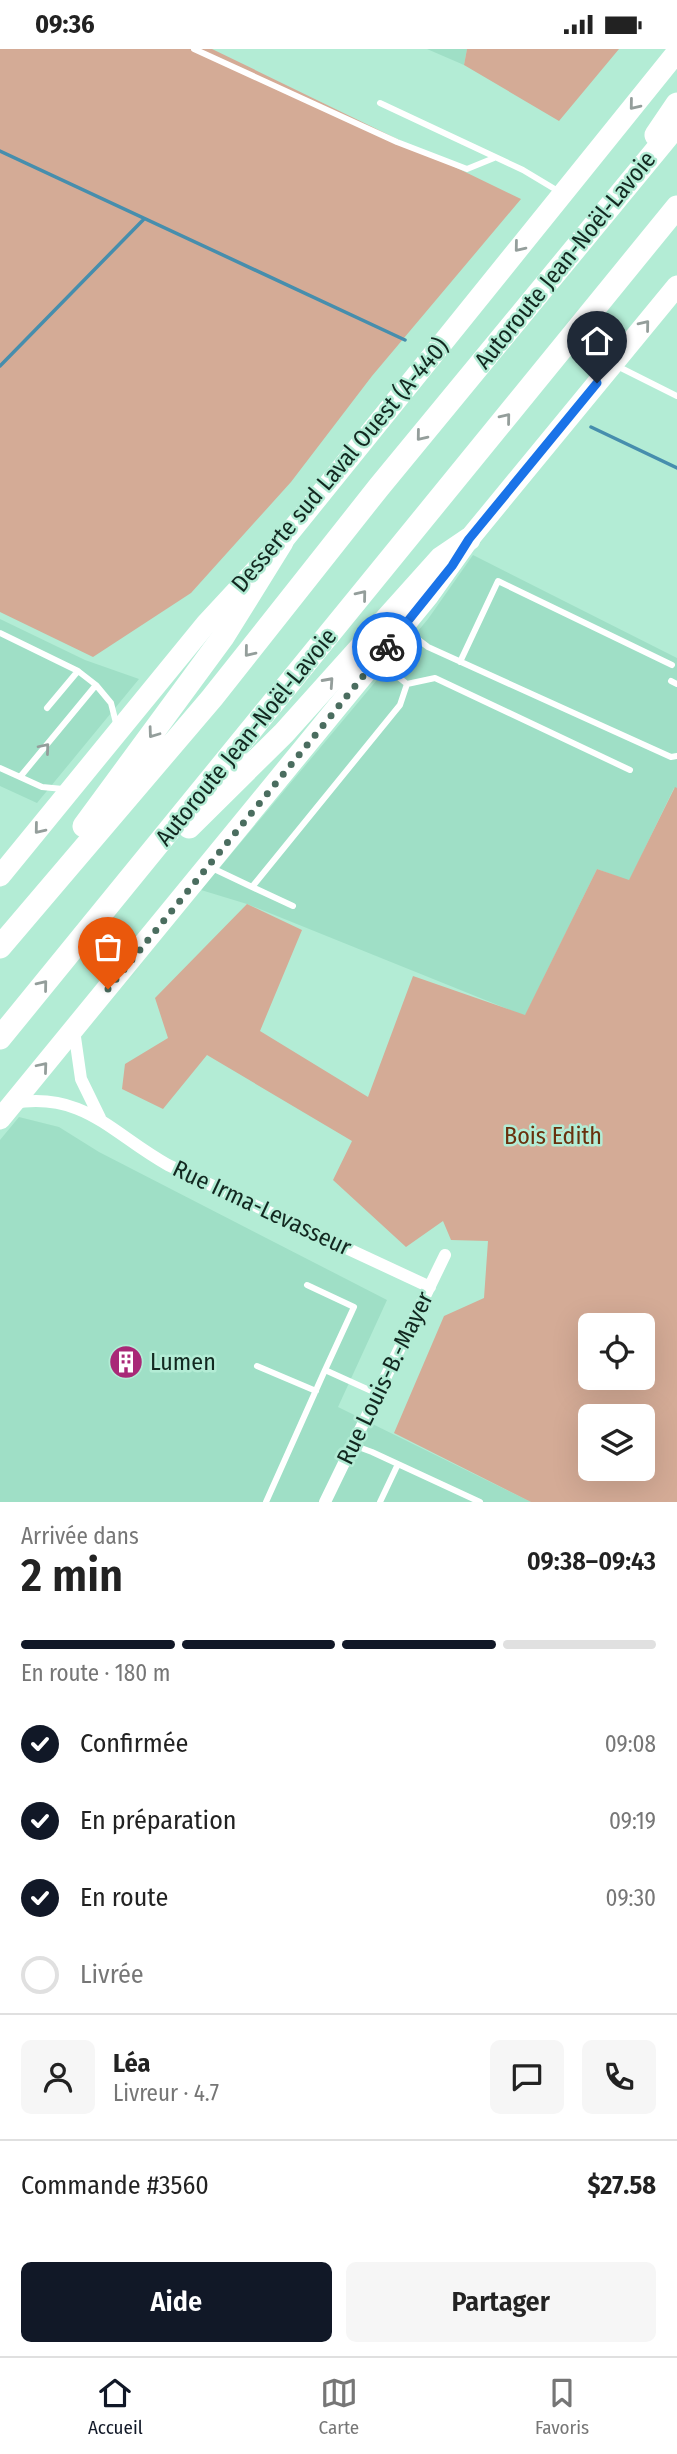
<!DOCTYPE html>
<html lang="fr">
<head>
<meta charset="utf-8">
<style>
	:root { --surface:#fff; --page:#f6f6f6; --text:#222; --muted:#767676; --line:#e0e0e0; --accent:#111827 }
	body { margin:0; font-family:"Fira Sans Condensed",sans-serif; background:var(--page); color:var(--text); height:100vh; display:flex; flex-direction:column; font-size:26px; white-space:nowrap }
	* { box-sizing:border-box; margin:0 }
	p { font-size:23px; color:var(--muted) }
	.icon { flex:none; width:38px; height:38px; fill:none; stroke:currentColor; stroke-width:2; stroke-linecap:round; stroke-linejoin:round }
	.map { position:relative; height:1453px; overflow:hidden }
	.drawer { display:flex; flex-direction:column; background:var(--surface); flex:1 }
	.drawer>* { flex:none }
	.buttons { position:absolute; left:578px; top:1264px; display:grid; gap:14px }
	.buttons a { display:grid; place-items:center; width:77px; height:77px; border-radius:10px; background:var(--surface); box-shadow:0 7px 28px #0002; font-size:35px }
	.pin { position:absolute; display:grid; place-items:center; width:60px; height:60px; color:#fff; margin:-72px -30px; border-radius:50% 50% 50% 0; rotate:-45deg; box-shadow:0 0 7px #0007 }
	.pin .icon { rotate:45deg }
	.courier { position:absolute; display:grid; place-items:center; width:70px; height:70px; margin:-35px; border:5px solid #1a73e8; border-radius:50%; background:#fff; color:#222; box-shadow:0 2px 9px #0007 }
	.headline em { font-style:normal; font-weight:600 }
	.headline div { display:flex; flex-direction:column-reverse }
	.headline { display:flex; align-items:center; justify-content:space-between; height:119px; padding:0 21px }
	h1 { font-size:46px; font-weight:600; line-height:52px }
	.bar { display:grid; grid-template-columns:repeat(4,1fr); gap:10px 7px; align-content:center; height:84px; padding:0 21px }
	.bar i { height:9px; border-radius:5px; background:var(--line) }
	.bar .current { background:var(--accent) }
	.bar p { grid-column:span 4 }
	.line { display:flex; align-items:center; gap:18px; padding:0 21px; border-top:2px solid var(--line) }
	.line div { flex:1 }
	.round { display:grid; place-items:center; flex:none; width:74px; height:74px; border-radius:10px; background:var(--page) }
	ol { padding:0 21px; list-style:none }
	li { display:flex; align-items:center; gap:21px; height:77px }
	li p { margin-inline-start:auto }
	li .icon { padding:7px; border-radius:50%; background:var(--accent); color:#fff; stroke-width:4 }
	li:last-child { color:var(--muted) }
	li i { width:38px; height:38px; border:4px solid var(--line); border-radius:50% }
	.primary-button { display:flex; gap:14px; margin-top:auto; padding:14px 21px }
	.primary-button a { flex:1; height:80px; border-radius:10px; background:var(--accent); color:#fff; font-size:28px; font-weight:600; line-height:80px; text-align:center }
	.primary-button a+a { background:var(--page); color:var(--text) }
	.status { display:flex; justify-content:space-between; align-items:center; height:49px; padding:0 35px; background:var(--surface); direction:ltr }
	.status svg { height:19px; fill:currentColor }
	.tabs { display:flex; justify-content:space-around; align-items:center; height:98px; border-top:2px solid var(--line); background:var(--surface); font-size:19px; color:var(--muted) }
	.tabs a { display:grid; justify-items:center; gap:4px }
	.tabs .current { color:var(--accent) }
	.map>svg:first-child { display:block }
	.built { fill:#9fdfc6 }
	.green { fill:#d4ab96; fill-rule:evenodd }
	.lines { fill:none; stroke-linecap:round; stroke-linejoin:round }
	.stream { stroke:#468ead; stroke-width:3.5 }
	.service { stroke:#fff; stroke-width:6 }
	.minor { stroke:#fff; stroke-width:12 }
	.primary { stroke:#fff; stroke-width:21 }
	.motorway { stroke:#fff; stroke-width:23 }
	.oneway { stroke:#949e9b }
	.done { stroke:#4a6d5f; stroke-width:7; stroke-dasharray:0 12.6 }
	.route { stroke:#1a73e8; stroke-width:9 }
	.labels { text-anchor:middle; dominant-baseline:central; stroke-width:5; stroke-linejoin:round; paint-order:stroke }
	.street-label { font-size:24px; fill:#122820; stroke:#b3ecd5 }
	.park-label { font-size:24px; fill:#69300d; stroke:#b3ecd5 }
	.poi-label { font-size:24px; fill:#122820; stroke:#b3ecd5; text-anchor:start }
</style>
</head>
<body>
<div class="status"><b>09:36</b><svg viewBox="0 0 49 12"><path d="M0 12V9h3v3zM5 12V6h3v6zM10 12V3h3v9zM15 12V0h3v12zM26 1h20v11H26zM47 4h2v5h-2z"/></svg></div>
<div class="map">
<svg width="677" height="1453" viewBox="0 0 677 1453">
	<rect width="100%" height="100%" fill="#b3ecd5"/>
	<path class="built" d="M427,0H467L464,16Z
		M473,506L677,609V739H674L629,832L597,820L525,967L247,855L201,841L428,570Z
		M0,570L85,611L139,630L37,754L0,737Z
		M19,1068L59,1078L99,1103L387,1251L338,1358L531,1453H0V1091Z"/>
	<path class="green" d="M0,0H212L521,150L372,327L291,433L191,544L93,608L0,563Z
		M467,0H619L559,72L464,16Z
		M675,738L677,739V1453H531L394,1384L444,1267L484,1249L488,1192L451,1191L443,1172L406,1198L333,1131L352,1092L207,1006L163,1060L122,1040L125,1015L168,989L155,949L247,855L302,881L260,982L368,1048L413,927L525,966L597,820L629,831ZM590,1276H642V1328H590ZM590,1367H642V1419H590Z"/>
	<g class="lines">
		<path class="stream" d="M0,102L405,291
			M0,317L144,170
			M591,378L677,419"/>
		<path class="service" d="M194,0L397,93L467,120L494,109
			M380,54L523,121L558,142
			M615,316L677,347
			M404,580L428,598L671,708L677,707
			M0,584L78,622
			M460,613L498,532L672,616
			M671,632L677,635
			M407,635L435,629L630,721
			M47,659L78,622L96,636
			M0,719L20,728
			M63,740L42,738L20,728L96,636L111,654L116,674
			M212,819L252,838L400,656L407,635L378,612
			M252,838L293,857
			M307,1236L354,1258L325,1321
			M257,1317L316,1342
			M353,1396L372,1403L480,1453
			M266,1453L325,1321L378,1345
			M380,1453L398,1415"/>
		<path class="minor" d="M74,981L81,1030L100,1069
			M13,1054C84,1042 112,1085 168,1116L430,1238
			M325,1453L445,1206"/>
		<path class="primary" d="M0,827L206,575L282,493L677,3
			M0,1070L429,546L469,490L677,237"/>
		<path class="motorway" d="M656,86L677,55
			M84,777L223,588L282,493
			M189,778L284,684L441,509L469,490
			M0,898L212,649L379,438L677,76
			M0,989L677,158"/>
	</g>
	<defs><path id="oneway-chevron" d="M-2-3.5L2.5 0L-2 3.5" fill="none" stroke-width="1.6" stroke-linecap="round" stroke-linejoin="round" transform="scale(1.75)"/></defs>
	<g class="oneway">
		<use href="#oneway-chevron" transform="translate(634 56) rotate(129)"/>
		<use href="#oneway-chevron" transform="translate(519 198) rotate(129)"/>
		<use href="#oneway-chevron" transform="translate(645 276) rotate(-51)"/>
		<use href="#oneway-chevron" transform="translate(506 369) rotate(-51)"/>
		<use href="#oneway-chevron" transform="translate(421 387) rotate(129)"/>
		<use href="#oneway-chevron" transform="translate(362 546) rotate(-51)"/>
		<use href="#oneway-chevron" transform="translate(249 603) rotate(129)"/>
		<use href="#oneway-chevron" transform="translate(329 633) rotate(-48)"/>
		<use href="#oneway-chevron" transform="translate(153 684) rotate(126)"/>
		<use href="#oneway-chevron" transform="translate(45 699) rotate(-50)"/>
		<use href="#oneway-chevron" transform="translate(39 780) rotate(129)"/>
		<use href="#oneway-chevron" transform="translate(43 936) rotate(-51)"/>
		<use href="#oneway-chevron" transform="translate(43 1018) rotate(-50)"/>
	</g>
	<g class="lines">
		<path class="done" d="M108,940L387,598"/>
		<path class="route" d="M387,598L452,517L469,490L597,334"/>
	</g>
	<defs>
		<g id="building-disc" transform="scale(1.75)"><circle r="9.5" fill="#a92877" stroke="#b3ecd5"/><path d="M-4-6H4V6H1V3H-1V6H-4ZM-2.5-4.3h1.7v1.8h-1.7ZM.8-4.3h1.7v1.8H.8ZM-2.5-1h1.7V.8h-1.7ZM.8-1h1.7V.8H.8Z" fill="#fff"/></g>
	</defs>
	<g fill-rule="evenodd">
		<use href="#building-disc" x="126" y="1313"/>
	</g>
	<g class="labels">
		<g class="street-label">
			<text transform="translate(565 211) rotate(-51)">Autoroute Jean-Noël-Lavoie</text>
			<text transform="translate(340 416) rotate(-50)">Desserte sud Laval Ouest (A-440)</text>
			<text transform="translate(246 688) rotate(-51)">Autoroute Jean-Noël-Lavoie</text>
			<text transform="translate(262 1159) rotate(25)">Rue Irma-Levasseur</text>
			<text transform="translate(385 1329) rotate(-64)">Rue Louis-B.-Mayer</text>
		</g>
		<g class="park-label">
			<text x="553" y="1087">Bois Edith</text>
		</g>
		<g class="poi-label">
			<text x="150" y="1313">Lumen</text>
		</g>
	</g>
</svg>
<div class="buttons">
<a><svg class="icon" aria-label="locate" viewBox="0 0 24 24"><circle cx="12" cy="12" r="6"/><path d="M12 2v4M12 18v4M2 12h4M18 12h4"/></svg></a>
<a><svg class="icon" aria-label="layers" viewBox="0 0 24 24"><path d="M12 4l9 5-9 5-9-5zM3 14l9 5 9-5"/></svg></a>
</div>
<div class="pin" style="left:108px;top:940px;background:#ea580c"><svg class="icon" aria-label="bag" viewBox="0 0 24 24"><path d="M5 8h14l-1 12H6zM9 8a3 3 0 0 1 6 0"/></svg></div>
<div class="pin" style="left:597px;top:334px;background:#1f2937"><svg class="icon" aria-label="home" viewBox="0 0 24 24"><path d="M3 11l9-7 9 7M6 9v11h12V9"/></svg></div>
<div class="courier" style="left:387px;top:598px"><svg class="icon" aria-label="bike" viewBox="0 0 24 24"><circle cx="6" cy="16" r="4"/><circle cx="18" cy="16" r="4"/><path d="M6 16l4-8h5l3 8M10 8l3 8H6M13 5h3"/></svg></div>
</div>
<section class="drawer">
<div class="headline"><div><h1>2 min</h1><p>Arrivée dans</p></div><em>09:38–09:43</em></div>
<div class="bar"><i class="current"></i><i class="current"></i><i class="current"></i><i></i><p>En route · 180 m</p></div>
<ol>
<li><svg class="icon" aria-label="check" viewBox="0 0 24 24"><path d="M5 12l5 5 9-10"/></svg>Confirmée<p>09:08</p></li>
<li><svg class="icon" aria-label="check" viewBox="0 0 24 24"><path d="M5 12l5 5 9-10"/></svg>En préparation<p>09:19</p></li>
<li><svg class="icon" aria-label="check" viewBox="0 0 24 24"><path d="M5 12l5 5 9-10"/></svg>En route<p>09:30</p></li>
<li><i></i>Livrée</li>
</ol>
<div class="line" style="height:126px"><a class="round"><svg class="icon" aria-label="person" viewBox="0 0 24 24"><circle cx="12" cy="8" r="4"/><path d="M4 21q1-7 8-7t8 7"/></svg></a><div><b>Léa</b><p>Livreur · 4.7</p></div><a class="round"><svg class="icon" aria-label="chat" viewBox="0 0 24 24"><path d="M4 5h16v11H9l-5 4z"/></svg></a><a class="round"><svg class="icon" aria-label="phone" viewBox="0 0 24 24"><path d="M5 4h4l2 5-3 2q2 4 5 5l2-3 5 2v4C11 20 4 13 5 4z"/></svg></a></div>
<div class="line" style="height:91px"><div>Commande #3560</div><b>$27.58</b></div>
<div class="primary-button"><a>Aide</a><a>Partager</a></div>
</section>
<nav class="tabs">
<a class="current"><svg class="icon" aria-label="home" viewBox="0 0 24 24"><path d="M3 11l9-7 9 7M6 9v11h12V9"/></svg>Accueil</a>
<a><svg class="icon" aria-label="map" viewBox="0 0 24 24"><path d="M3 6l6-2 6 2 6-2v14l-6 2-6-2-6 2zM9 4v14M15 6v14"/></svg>Carte</a>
<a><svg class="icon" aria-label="saved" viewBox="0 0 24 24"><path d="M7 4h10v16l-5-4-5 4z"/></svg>Favoris</a>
</nav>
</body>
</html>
